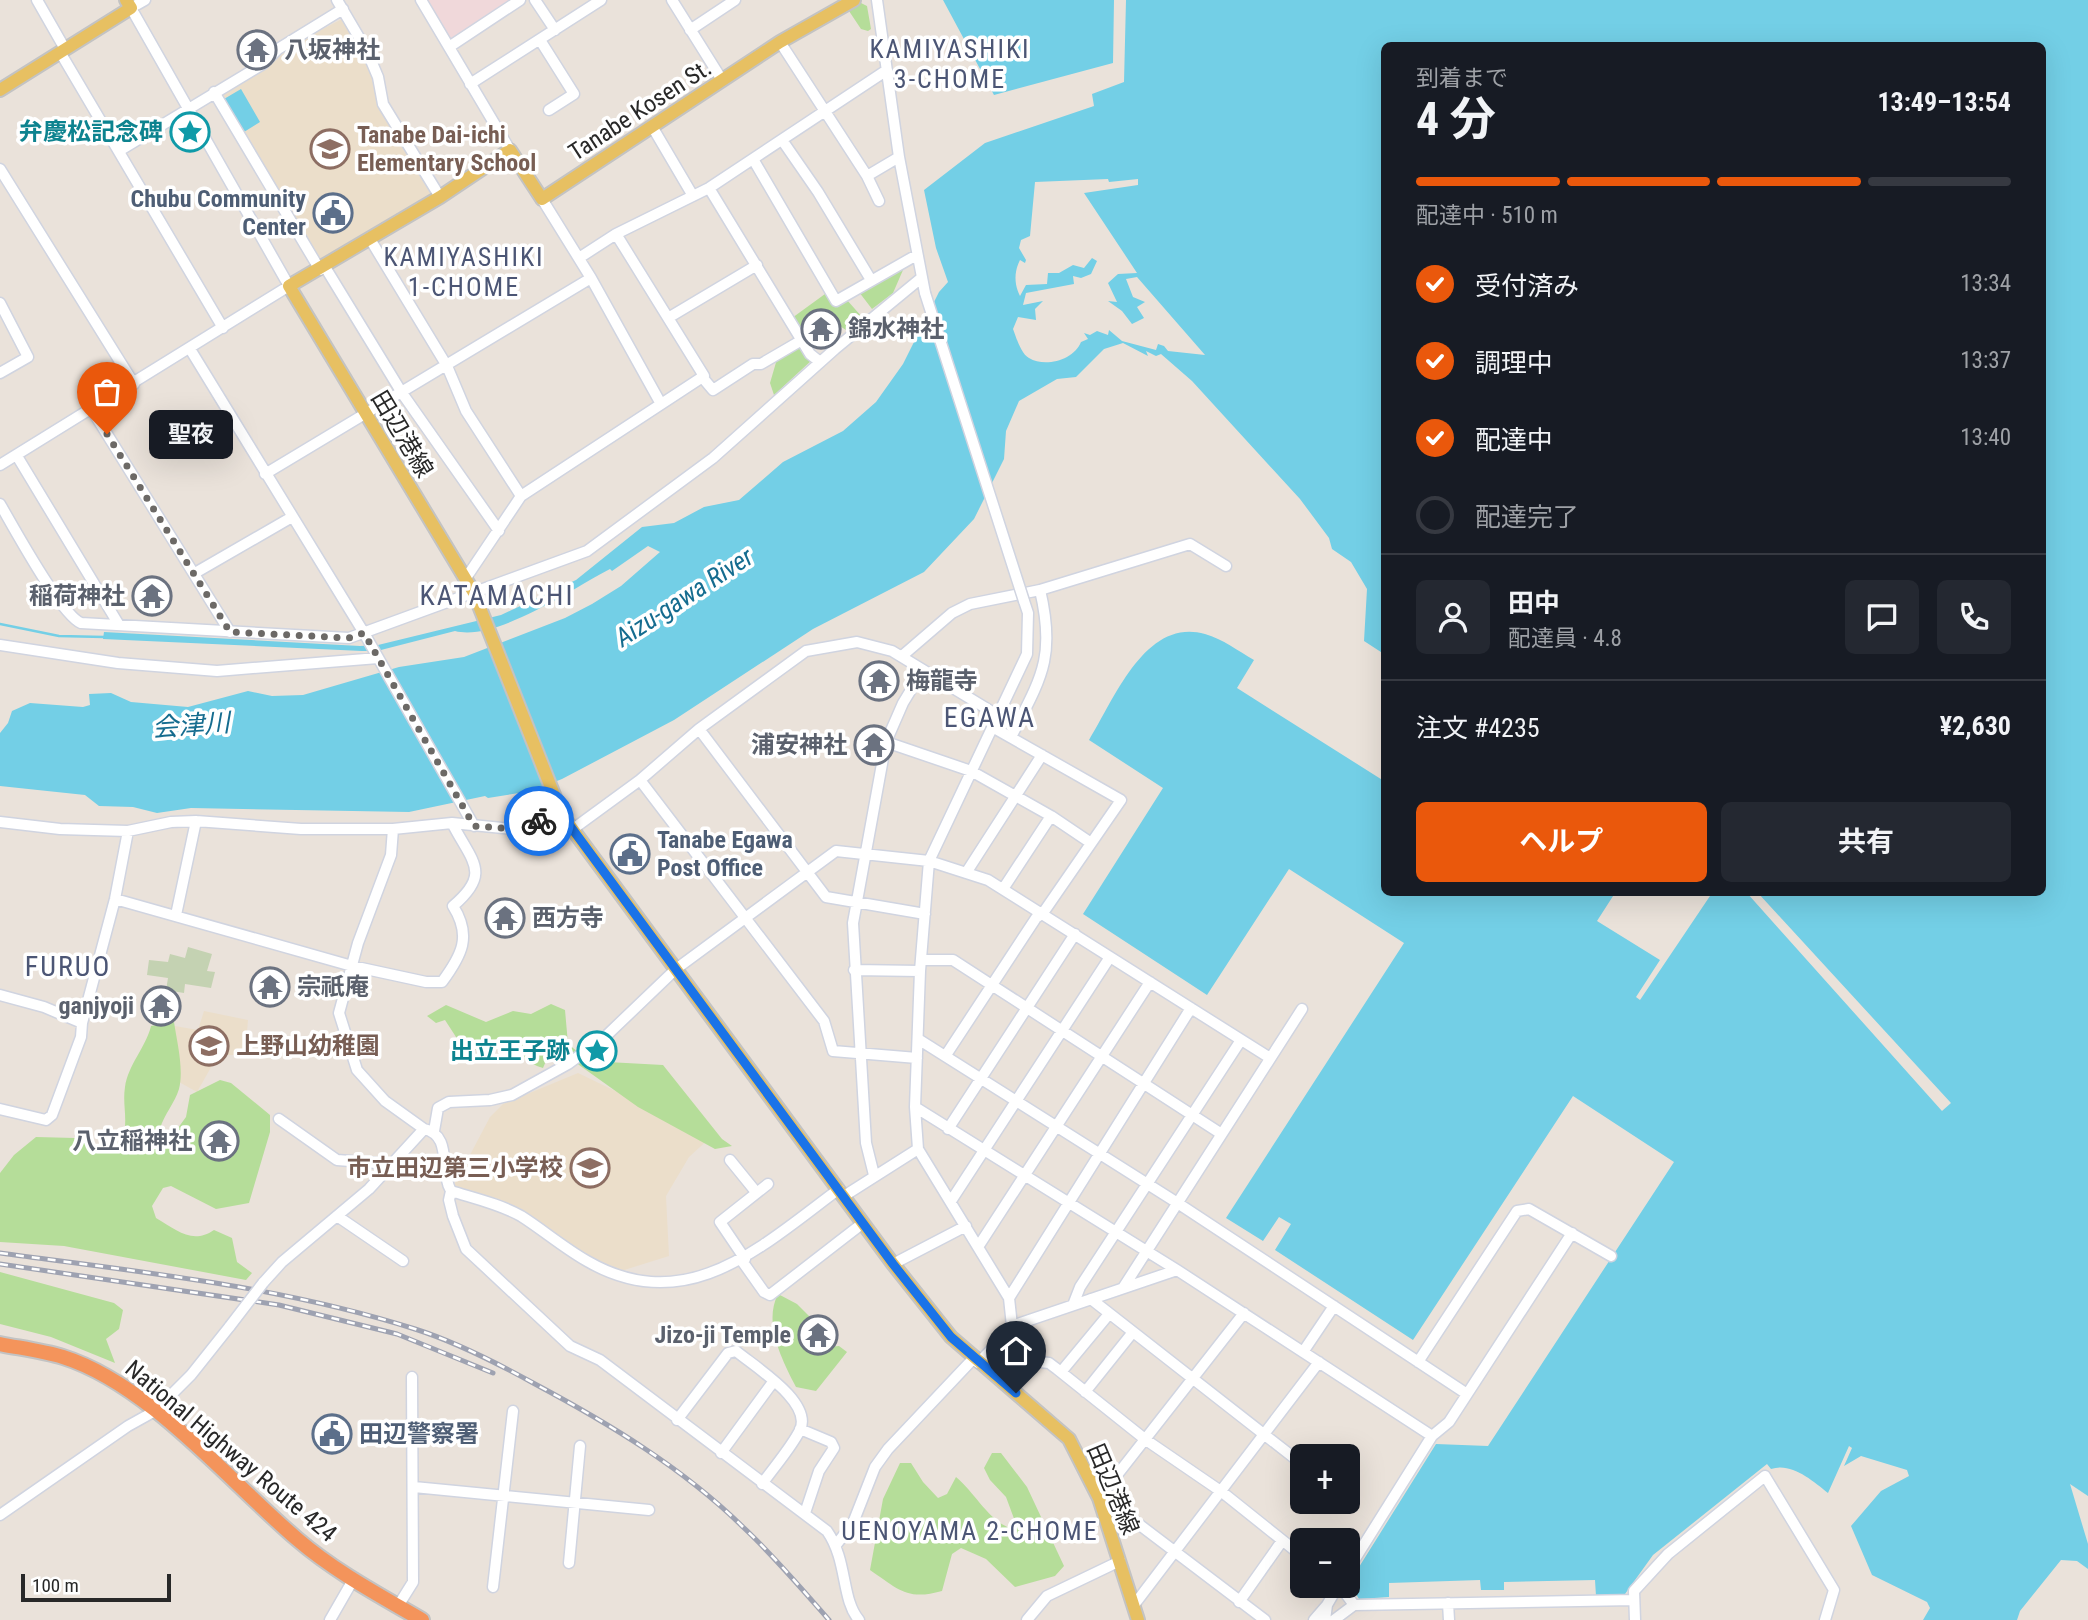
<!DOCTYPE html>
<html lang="ja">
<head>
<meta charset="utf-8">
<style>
	:root { --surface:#171b24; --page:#242831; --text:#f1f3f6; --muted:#9ea1a6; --line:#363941; --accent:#ea580c }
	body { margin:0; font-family:"Roboto Condensed","Noto Sans JP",sans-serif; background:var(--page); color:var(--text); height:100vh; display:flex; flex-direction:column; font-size:26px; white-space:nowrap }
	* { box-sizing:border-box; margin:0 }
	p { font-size:23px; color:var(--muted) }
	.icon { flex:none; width:38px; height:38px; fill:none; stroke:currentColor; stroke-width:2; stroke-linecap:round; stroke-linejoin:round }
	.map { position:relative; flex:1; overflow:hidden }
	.drawer { position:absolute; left:1381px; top:42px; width:665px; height:854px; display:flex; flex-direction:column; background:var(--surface); border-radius:10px; box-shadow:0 7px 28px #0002 }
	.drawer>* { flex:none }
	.buttons { position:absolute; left:1290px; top:1444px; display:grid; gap:14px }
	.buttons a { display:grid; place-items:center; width:70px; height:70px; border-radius:10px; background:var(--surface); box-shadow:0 7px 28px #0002; font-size:35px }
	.scale { position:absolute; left:21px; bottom:18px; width:150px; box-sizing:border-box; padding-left:7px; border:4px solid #282828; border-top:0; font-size:19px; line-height:24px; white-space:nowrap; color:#282828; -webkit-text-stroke:5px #fff; paint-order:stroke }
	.pin { position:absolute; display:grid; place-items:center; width:60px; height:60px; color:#fff; margin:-72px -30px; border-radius:50% 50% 50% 0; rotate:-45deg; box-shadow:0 0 7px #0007 }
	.pin .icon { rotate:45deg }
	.courier { position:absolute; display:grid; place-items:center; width:70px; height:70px; margin:-35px; border:5px solid #1a73e8; border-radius:50%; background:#fff; color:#222; box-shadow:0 2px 9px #0007 }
	.bubble { position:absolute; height:49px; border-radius:10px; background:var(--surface); box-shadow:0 7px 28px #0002; font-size:23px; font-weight:700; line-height:49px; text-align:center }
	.overview em { font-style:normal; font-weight:700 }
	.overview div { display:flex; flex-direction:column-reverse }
	.overview { display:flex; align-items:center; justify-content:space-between; height:119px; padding:0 35px }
	h1 { font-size:46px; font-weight:700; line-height:52px }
	.bar { display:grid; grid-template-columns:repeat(4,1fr); gap:10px 7px; align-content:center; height:84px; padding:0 35px }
	.bar i { height:9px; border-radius:5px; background:var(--line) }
	.bar .selected { background:var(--accent) }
	.bar p { grid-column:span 4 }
	.line { display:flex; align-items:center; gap:18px; padding:0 35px; border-top:2px solid var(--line) }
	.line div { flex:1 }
	.round { display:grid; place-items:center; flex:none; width:74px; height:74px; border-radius:10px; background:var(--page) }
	ol { padding:0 35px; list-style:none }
	li { display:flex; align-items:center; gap:21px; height:77px }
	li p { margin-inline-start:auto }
	li .icon { padding:7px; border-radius:50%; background:var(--accent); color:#fff; stroke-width:4 }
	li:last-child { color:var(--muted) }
	li i { width:38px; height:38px; border:4px solid var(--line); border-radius:50% }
	.button { display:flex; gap:14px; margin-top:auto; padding:14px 35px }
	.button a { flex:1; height:80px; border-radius:10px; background:var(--accent); color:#fff; font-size:28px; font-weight:700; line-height:80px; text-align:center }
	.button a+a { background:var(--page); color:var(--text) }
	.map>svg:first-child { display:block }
	.education { fill:#ebdeca }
	.medical { fill:#f0d8da }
	.green { fill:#b5dd99 }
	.cemetery { fill:#c4d2b2 }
	.water { fill:#73cfe6; fill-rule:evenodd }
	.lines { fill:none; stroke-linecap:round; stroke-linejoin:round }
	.stream { stroke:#73cfe6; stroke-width:2.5 }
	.minor-casing { stroke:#d0d4e0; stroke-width:13 }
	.major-casing { stroke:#c3c3c3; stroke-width:16 }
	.highway-casing { stroke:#c3c3c3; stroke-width:18 }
	.minor { stroke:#fff; stroke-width:10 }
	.major { stroke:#e7c062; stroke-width:12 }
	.highway { stroke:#f4945b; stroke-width:14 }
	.rail-casing { stroke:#9ea2b1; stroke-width:5 }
	.rail { stroke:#fff; stroke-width:2.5; stroke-dasharray:8; stroke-linecap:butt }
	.minor-bridge-casing { stroke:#d0d4e0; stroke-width:13; stroke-linecap:butt }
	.minor-bridge { stroke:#fff; stroke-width:10 }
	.done { stroke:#6c6966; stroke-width:7; stroke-dasharray:0 12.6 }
	.route { stroke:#1a73e8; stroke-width:9 }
	.labels { text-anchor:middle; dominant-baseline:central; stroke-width:7; stroke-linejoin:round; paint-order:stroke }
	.worship-label { font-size:24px; font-weight:bold; fill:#5b616d; stroke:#fff; text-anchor:start }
	.street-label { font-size:24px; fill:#282828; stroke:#fff }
	.culture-label { font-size:24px; font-weight:bold; fill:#0d838f; stroke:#fff; text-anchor:end }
	.education-label { font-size:24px; font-weight:bold; fill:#785e54; stroke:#fff; text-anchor:start }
	.service-label { font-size:24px; font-weight:bold; fill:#4e5e75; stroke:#fff; text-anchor:start }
	.neighbourhood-label { font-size:26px; letter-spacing:2px; fill:#4c5675; stroke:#fff }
	.water-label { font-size:26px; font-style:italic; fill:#156c8f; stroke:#fff }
	.quarter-label { font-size:28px; letter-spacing:2px; fill:#4c5675; stroke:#fff }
</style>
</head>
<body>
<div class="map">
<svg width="2088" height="1620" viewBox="0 0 2088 1620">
	<rect width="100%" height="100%" fill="#eae2da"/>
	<path class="education" d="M344,18L365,51L375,81L433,194L318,262L220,95L266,68L296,43Z
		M204,1011L248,1020L245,1055H218L197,1092L179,1082L169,1025L198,1030Z
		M578,1073L711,1137L689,1157L666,1196L669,1256L621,1271L567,1245L530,1218L451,1191L490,1117L503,1104Z"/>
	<path class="medical" d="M421,0H520L449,47Z"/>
	<path class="green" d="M857,1L867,6L871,29L868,31L861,29L849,11Z
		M899,268L903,270L893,293L872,309L859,292Z
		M825,294L839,305L847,300L862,317L846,330L816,311L803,320L801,332L792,318Z
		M800,345L812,360L774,395L770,383L777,359Z
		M551,1004L565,1010L568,1044L589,1061L663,1065L722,1139L732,1146L715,1149L638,1107L558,1050L549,1054L543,1068C524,1063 515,1048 497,1039L467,1054L445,1020L436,1023L427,1016L446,1005L486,1022L513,1011L531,1014Z
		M174,1022C177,1042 184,1069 179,1089C175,1103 164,1114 160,1129L170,1139L186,1117L190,1095L220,1080L231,1083L270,1115V1132L249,1203L216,1209L171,1186L163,1188L152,1206L156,1218C177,1230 192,1245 214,1230L232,1238L237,1262L252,1273L246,1280L64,1246L0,1242V1173L14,1155L36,1137L75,1138L103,1148L122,1141C129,1120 122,1106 125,1087C128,1065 146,1047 151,1026Z
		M0,1272L114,1303L123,1310L119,1329L106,1339L115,1363L51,1337L0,1324Z
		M778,1294L797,1304L814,1321L808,1335L820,1348L839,1346L847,1352L816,1391L796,1387C782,1360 763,1323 778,1294Z
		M992,1453H1001L1027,1487L1064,1566L1055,1576L1015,1587L986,1559L961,1548L952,1554L942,1591C907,1601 898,1589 870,1570L883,1499L900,1463H911L923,1482L938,1498L947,1494L956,1477C976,1494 986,1517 1009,1528L1016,1524L1006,1497L990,1480L984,1468Z"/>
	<path class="cemetery" d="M188,947L212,954L207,971L215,972L211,988L185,984L184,993L166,990L168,978L147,975L149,960L168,962L170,954L185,958Z"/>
	<path class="water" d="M943,0H1114L1113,63L994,95Z
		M1126,0H2088V1496L2070,1484L2088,1544V1569L2077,1561L2061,1560L2020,1611L2017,1620H1923L1930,1608L1927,1602L1872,1575L1851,1526L1881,1491L1909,1476L1907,1470L1861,1456L1844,1466L1852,1448L1849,1446L1828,1493C1812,1480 1791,1462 1771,1469L1767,1464L1653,1555L1625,1594L1596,1596L1595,1580L1504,1582V1590H1481L1480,1580L1389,1583V1597L1359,1599L1349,1583L1436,1444L1488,1446L1674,1162L1573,1096L1413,1340L1275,1250L1291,1224L1279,1217L1263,1241L1226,1218L1404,943L1289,869L1207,995L1083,914L1163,788L1089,740C1114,700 1145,617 1205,634C1223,639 1238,651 1254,660L1237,688L1384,781V892L1615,893L1597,921L1660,960L1636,997L1640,1000L1712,893H1747L1942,1111L1951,1103L1758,893L2042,892V46H1384V654L1364,641L1367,589L1351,562L1332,549L1329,538L1300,499L1192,381L1161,354L1156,356L1146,351L1148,356L1123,343L1104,349L1076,377L1057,379L1019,401L1006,431L1004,459L974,519L924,572L813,629L674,720L562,779L531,791L488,798L485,796L409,812L191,808L157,813L133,807L99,806L85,795L0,786V733L8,723L12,711L30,703L83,707L90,705L89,694L111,693L131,702L188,707L248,691L272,696L303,695L399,667L464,657L565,618L592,604L621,586L660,552L648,546L612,571L610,569C573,588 496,642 455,631L377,651H362L103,639L104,632L360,646L378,645L501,615L576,580L642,527L674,523L704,507L739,500L783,462L843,431L876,402L903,364L939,292L948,282L936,248L924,190L985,143L1094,106L1092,94L1124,82ZM1108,179L1109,182L1138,179V185L1084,193L1137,273L1118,274L1108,283L1117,302L1108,301L1122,311L1132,324L1144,318L1137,307L1145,302L1133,297L1126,279L1137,277L1205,355L1168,351L1164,346L1158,344L1156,350L1122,341L1109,330L1108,335L1097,331L1090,335L1084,333L1088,339L1081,342C1074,360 1045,368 1029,358C1021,354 1016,337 1013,329L1018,317L1036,320L1035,309L1043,301L1023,305L1026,293L1074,284L1073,276L1081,278L1091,274L1097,261L1092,258L1084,268L1073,265L1059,273H1048L1047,284L1026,285L1020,296C1014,284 1014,272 1020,260L1025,263L1026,260L1019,248L1021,240L1030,236L1035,182Z
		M241,89L260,122L244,132L224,99Z"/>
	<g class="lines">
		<path class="stream" d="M0,624L59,636L104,637"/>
		<g class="minor-casing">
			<path id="minor" d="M37,0L65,49
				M337,0L367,51L378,77L383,104L440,197
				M421,0L510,150
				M535,0L555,30
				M672,0L722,80
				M877,0L899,157L925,293
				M690,30L735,0
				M540,40L574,94L549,110
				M780,42L867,176L899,157
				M449,47L520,0
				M60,52L223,328
				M470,84L601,0
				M214,92L320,270
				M653,128L693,196
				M782,140L818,192L871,280
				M119,151L263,64L278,49L343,9
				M753,159L836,301L915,256
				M0,169L134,384
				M867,176L879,201
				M709,188L810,354L820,362
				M542,199L591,278L661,404
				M370,239L447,366L466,411L521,496
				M579,258L616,234L709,188L887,70
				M325,267L402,393L499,531
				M0,303L28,357L0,373
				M668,318L757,265
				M190,349L364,633L474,826
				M702,377L713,390L753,364H761L802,340
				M92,410L230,632
				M17,456L119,625
				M0,465L289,286L131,8L145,0
				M265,474L591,278
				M0,504C14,528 61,615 81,623L349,638L587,551L713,458L835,349L920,279
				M195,573L292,517
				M466,578L521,496L704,376L616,234
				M1040,590L1190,544L1226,566
				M0,645L118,663L217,671L378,658
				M902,656L952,613L970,604L1040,590C1056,658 1041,678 1011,737
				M699,729L826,897L925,914
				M886,742L971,771L1051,816L1091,843
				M640,780L824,1021L833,1051L917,1058
				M0,822L60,829L128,831L171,822L196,821L301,829H393L452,823L513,829L562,815
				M393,829L391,855L358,943L339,1013L357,1070L385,1101L424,1129
				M573,829L640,780L699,729L806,651L857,642L892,651L999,716
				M966,873L1042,755
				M1003,889L1051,816
				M115,899L352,966L426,982H442C462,955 472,936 453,906C492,873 472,862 452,823
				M176,915L196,821
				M921,960H953L1220,1133
				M854,970L920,971
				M0,995L44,1007L82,1023L115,899L128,831
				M918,1039L1176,1202L1467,1394
				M946,1055L1036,918L1043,913L1121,800L994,728
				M915,1107L1177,1270L1432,1436
				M0,1109L46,1120L52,1115L81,1037L82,1023
				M279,1119L337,1160L390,1164
				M948,1129L1075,934
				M434,1131L438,1108L449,1102L490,1100L512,1095L568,1064L606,1036L676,969L836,851L929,861L988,880L1270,1058
				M730,1160L756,1192
				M874,1175L866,1143L853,923L886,742L903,703L923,670
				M451,1191C473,1198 500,1204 521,1216C543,1230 564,1248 587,1261C687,1319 762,1246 839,1189
				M844,1196L918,1149
				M951,1201L1110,957
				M337,1216L403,1261
				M978,1247L1150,982
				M745,1259L720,1222L768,1184
				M742,1261L764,1292L770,1295L863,1223
				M893,1264L966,1226
				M1177,1270L1012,1326L1040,1362L1049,1363L1057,1369L1146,1440L1222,1492L1302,1556
				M263,1283L282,1262L369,1189L424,1129C453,1135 439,1171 451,1191L449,1200L453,1216L466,1249L570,1346L600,1360L827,1531C848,1561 841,1599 859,1620
				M1123,1288L1302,1009
				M1009,1298L1191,1008
				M1091,1299L1302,1464
				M1073,1305L1080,1287L1241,1040
				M1303,1352L1334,1306
				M1418,1362L1517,1211L1529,1209L1611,1256
				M978,1363L1009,1332L1012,1326L1009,1298L918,1149L915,1107L920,971L929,861L1027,654L1028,613L1024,601
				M1061,1372L1109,1314
				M1085,1392L1133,1332
				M677,1420L728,1353L736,1351C755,1367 813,1402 800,1430C791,1448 774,1467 762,1484
				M800,1429L831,1442L834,1448L819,1471L805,1513
				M721,1453L773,1382
				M414,1487L649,1510
				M1099,1498L1244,1313
				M1103,1509L1124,1513L1265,1620
				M0,1515L128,1426L155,1411L191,1375L230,1326
				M836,1545L853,1523L875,1467L888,1449L973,1359
				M569,1563L580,1446
				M1348,1570L1432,1436L1449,1422L1572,1233
				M1340,1586L1354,1605
				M493,1587L513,1411
				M1239,1602L1282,1541
				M1448,1603L1449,1620
				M1134,1605L1319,1362
				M398,1606L413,1582L412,1377
				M330,1620L353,1580
				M1027,1620L1047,1596L1120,1561
				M1314,1620L1327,1605
				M1325,1620L1327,1605L1338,1586
				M1334,1620L1354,1605L1634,1600
				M1635,1620L1634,1591L1668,1554L1765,1476L1834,1590L1825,1620"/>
		</g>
		<g class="major-casing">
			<path id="major" d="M854,0L780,42L542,199L510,150L440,197L289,286L474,593L562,815L893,1264L951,1337L1069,1439L1099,1498L1138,1620
				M0,90L131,8L126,0"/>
		</g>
		<g class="highway-casing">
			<path id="highway" d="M0,1344C20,1348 43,1351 63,1357C149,1384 229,1481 297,1539C334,1571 379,1595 422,1620"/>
		</g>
		<use href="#minor" class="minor"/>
		<use href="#major" class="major"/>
		<use href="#highway" class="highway"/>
		<g class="rail-casing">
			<path id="rail" d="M0,1253C140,1272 280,1286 415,1329C456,1342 497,1363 535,1384C608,1423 683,1468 743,1527C774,1556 801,1588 829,1620
				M0,1264L279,1305L397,1334L493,1373"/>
		</g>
		<use href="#rail" class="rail"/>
		<g class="minor-bridge-casing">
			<path id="minor-bridge" d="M925,293L1024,601
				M230,1326L263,1283"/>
		</g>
		<use href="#minor-bridge" class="minor-bridge"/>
	</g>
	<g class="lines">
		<path class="done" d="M107,434L230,632L349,638L364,633L474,826L513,829L539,821"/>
		<path class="route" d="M539,821L562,815L893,1264L951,1337L1016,1393"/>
	</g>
	<defs>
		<g id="temple-ring" transform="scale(2.0125)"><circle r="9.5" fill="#fff" stroke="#6b7280" stroke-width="1.5"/><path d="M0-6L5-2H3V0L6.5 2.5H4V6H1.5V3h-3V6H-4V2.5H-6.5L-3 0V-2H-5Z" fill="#6b7280"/></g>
		<g id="sight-ring" transform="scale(2.0125)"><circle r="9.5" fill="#fff" stroke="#0f9aa8" stroke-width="1.5"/><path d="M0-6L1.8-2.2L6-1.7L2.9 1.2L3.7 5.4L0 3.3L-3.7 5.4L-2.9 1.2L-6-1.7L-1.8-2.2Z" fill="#0f9aa8"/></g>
		<g id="school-ring" transform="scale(2.0125)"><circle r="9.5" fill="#fff" stroke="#8d6e63" stroke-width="1.5"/><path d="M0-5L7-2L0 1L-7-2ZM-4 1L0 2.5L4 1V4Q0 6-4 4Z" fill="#8d6e63"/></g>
		<g id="civic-ring" transform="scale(2.0125)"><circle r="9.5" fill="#fff" stroke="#5c6f8a" stroke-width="1.5"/><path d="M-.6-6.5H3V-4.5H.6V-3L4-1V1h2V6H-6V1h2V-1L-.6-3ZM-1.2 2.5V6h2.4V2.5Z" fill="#5c6f8a"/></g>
	</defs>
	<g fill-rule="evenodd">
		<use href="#temple-ring" x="257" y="50"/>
		<use href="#sight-ring" x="190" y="132"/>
		<use href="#school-ring" x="330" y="149"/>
		<use href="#civic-ring" x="333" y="213"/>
		<use href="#temple-ring" x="821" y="329"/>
		<use href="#temple-ring" x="152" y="596"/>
		<use href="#temple-ring" x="879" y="681"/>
		<use href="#temple-ring" x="874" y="745"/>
		<use href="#civic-ring" x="630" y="854"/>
		<use href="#temple-ring" x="505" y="918"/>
		<use href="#temple-ring" x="270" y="987"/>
		<use href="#temple-ring" x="161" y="1006"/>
		<use href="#school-ring" x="209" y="1046"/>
		<use href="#sight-ring" x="597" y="1051"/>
		<use href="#temple-ring" x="219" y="1141"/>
		<use href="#school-ring" x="590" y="1168"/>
		<use href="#temple-ring" x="818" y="1335"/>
		<use href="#civic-ring" x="332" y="1434"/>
	</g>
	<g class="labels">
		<g class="worship-label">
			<text x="284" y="50">八坂神社</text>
			<text x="848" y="329">錦水神社</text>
			<text x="125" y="596" text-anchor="end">稲荷神社</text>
			<text x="906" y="681">梅龍寺</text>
			<text x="847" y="745" text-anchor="end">浦安神社</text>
			<text x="532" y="918">西方寺</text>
			<text x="297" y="987">宗祇庵</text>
			<text x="134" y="1006" text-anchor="end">ganjyoji</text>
			<text x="192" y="1141" text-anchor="end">八立稲神社</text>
			<text x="791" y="1335" text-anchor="end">Jizo-ji Temple</text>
		</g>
		<g class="street-label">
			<text transform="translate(640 110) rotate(-33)">Tanabe Kosen St.</text>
			<text transform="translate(402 434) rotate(59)">田辺港線</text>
			<text transform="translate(231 1451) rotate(40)">National Highway Route 424</text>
			<text transform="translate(1113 1489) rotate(67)">田辺港線</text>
		</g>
		<g class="culture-label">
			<text x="163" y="132">弁慶松記念碑</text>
			<text x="570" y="1051">出立王子跡</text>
		</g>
		<g class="education-label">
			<text x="357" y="135">Tanabe Dai-ichi<tspan x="357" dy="28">Elementary School</tspan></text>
			<text x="236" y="1046">上野山幼稚園</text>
			<text x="563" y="1168" text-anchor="end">市立田辺第三小学校</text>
		</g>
		<g class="service-label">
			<text x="306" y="199" text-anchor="end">Chubu Community<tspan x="306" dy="28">Center</tspan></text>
			<text x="657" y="840">Tanabe Egawa<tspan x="657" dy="28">Post Office</tspan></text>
			<text x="359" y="1434">田辺警察署</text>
		</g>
		<g class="neighbourhood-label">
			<text x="950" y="49">KAMIYASHIKI<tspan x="950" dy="30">3-CHOME</tspan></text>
			<text x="464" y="257">KAMIYASHIKI<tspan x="464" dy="30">1-CHOME</tspan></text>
			<text x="970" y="1531">UENOYAMA 2-CHOME</text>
		</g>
		<g class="water-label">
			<text transform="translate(684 597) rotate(-33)">Aizu-gawa River</text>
			<text transform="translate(191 725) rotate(-4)">会津川</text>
		</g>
		<g class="quarter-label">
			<text x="497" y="595">KATAMACHI</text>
			<text x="990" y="717">EGAWA</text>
			<text x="68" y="966">FURUO</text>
		</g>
	</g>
</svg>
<div class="buttons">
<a>+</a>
<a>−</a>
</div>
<div class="scale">100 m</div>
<div class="pin" style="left:107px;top:434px;background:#ea580c"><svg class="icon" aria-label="bag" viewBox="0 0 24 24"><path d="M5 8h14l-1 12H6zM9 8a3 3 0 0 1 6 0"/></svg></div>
<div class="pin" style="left:1016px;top:1393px;background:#1f2937"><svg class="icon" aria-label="home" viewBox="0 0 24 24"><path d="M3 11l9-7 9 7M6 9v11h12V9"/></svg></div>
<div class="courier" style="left:539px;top:821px"><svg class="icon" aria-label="bike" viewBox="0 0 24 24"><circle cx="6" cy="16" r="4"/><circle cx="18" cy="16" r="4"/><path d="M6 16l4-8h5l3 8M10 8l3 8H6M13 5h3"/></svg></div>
<div class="bubble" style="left:149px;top:410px;width:84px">聖夜</div>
<section class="drawer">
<div class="overview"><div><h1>4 分</h1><p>到着まで</p></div><em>13:49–13:54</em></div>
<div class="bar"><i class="selected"></i><i class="selected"></i><i class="selected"></i><i></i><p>配達中 · 510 m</p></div>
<ol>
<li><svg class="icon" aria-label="check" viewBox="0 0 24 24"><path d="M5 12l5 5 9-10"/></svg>受付済み<p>13:34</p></li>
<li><svg class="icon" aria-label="check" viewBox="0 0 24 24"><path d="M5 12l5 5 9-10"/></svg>調理中<p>13:37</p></li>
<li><svg class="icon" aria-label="check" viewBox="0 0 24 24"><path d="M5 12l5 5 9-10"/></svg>配達中<p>13:40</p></li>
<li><i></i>配達完了</li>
</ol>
<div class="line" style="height:126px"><a class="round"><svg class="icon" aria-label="person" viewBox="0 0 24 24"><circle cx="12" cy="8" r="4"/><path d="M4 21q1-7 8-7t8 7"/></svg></a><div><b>田中</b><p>配達員 · 4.8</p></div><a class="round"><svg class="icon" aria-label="chat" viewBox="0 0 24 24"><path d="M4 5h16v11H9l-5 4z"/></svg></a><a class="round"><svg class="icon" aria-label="phone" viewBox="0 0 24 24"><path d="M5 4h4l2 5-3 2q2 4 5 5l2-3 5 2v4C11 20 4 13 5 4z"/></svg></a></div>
<div class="line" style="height:91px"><div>注文 #4235</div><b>¥2,630</b></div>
<div class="button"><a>ヘルプ</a><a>共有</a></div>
</section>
</div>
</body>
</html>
